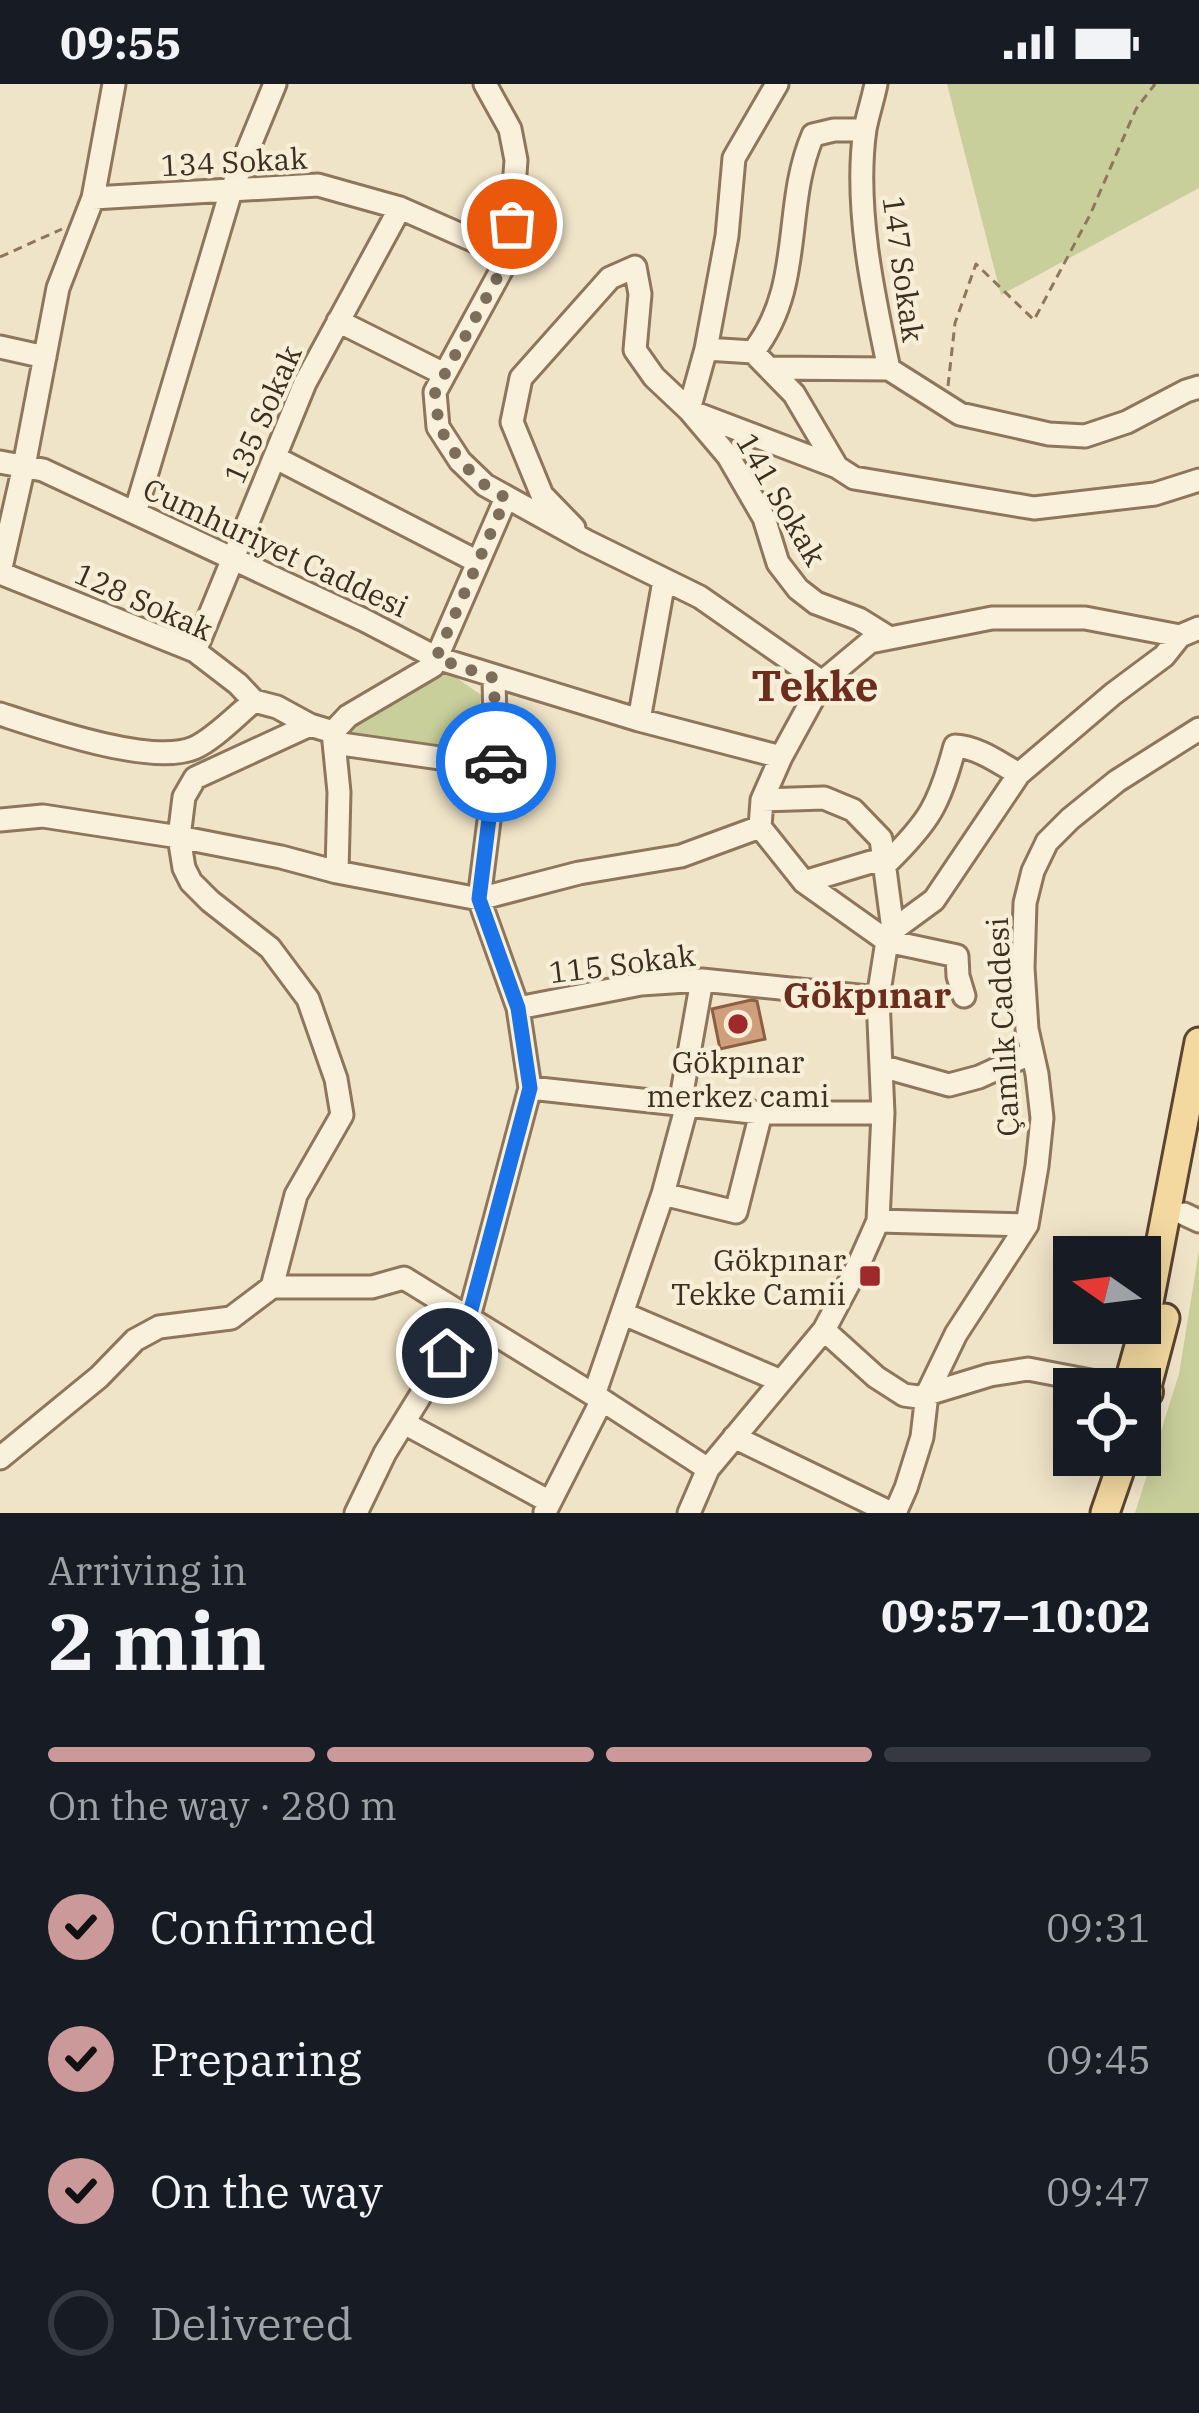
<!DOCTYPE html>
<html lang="en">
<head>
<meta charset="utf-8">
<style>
	:root { --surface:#171b24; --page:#242831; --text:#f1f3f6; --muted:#9ea1a6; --line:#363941; --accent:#cc999b }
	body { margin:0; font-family:"IBM Plex Serif",serif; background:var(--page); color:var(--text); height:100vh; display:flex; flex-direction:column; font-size:45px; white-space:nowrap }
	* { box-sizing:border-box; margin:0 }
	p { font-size:39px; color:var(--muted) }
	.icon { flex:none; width:66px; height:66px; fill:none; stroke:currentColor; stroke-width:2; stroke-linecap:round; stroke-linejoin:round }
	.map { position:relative; height:1429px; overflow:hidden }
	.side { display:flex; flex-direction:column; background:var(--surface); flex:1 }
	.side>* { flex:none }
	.needle { width:78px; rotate:284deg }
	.fabs { position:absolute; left:1053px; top:1152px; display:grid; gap:24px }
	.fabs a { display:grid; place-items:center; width:108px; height:108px; border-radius:0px; background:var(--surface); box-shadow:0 6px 30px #0003; font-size:60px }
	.pin { position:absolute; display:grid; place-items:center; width:102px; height:102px; color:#fff; margin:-51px; border:6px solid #fff; border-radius:50%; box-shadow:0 3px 12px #0007 }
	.courier { position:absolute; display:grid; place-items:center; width:120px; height:120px; margin:-60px; border:9px solid #1a73e8; border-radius:50%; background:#fff; color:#222; box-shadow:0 3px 15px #0007 }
	.summary em { font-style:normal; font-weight:700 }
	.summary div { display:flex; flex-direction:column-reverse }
	.summary { display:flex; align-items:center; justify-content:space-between; height:204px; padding:0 48px }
	h1 { font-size:78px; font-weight:700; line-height:90px }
	.bar { display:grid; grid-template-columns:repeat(4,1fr); gap:18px 12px; align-content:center; height:144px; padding:0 48px }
	.bar i { height:15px; border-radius:9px; background:var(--line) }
	.bar .selected { background:var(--accent) }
	.bar p { grid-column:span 4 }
	ol { padding:0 48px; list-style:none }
	li { display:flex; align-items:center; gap:36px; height:132px }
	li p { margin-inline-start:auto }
	li .icon { padding:12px; border-radius:50%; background:var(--accent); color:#111; stroke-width:4 }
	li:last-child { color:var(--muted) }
	li i { width:66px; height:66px; border:6px solid var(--line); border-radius:50% }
	.status { display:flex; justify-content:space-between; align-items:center; height:84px; padding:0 60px; background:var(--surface); direction:ltr }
	.status svg { height:33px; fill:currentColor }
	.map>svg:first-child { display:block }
	.green { fill:#c9cf9b }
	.building { fill:#cf9f7d; stroke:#8d5f41; stroke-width:3 }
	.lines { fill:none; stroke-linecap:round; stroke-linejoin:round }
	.minor-casing { stroke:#8d765c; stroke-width:27 }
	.major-casing { stroke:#5b4430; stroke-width:33 }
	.highway-casing { stroke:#5b4430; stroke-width:36 }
	.path { stroke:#8d765c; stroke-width:3; stroke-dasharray:9 6; stroke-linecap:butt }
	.minor { stroke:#faf1dc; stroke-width:21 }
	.major { stroke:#f3d9a0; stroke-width:27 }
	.highway { stroke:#e0a458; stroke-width:30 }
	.done { stroke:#7c6e5b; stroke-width:12; stroke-dasharray:0 21.6 }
	.route { stroke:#1a73e8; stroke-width:15 }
	.poi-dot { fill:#9e2a2b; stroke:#f7eed8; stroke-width:4.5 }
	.labels { text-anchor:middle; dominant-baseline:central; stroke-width:9; stroke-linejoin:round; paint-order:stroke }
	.street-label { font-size:30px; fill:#3d2e20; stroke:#f7eed8 }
	.poi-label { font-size:30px; fill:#3d2e20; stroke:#f7eed8 }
	.quarter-label { font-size:36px; font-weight:bold; fill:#6b2e1e; stroke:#f7eed8 }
	.district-label { font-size:42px; font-weight:bold; fill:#6b2e1e; stroke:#f7eed8 }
</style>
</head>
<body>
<div class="status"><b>09:55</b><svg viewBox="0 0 49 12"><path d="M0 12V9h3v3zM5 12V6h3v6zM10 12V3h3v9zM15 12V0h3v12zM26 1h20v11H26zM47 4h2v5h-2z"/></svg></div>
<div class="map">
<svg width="1199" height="1429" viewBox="0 0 1199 1429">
	<rect width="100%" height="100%" fill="#f0e4c8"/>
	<path class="green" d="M947,0H1199V104L1001,211Z
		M447,587L481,611L479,664L349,652L356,636Z
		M1199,1166V1429H1135L1179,1290Z"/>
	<path class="building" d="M751,916L757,917L765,955L720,965L712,925Z"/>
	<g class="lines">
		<g class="minor-casing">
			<path id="minor" d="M485,0L510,45L516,76L509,172L435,308L438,343L460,377L485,401L586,457L700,513L822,598
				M876,0C873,15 868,30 865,45C854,122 873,210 889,285L960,330L1049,350L1085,352L1127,338L1186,307L1199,303
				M93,114L318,101L400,124L509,172
				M338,237L444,290
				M0,263L45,273
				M706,265L753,268L794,310L837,383
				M753,268C805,202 782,123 813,51L834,46H865
				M770,284L889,285
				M689,326L706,265L727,152L734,74L777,0
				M690,327L837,383L854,394L1034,424L1155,410L1199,396
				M276,374L478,478
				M0,378L43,386L364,536L437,574L639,636L781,673
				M135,429L231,107L275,0
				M574,444L542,411L512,338L521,294L610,194L635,183L640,210L635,266L654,293L689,326L728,372L764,434L778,479L798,505L816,519L859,535L888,553
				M0,488L24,382L58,204L93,114L114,0
				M0,489L195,567L238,600L254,617L277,623L310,641L333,648
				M195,567L305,299L400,124
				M0,630C43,644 152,682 194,664C213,656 237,631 254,617
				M639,636L664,497
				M333,648L348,632L433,582L506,414
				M333,648L339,708L337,788
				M334,659L496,682
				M762,716L824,714L853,726L881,755L893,846
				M0,736L43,732L179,753L281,773L337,788L479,815L579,789L681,772L760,743
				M804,798L871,778L886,780C930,737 939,721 955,662C978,663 999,679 1019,690
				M964,912L958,892L957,872L887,857L804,798L760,743L762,716L781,673L822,598L870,558L992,534H1085L1180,552
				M518,924L641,900L702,896L878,914
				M881,982L949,1001L979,993L1032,969
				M530,1004L761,1029H883
				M680,1020L702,896
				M663,1110L736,1128L761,1029
				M1184,1130L1199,1137
				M878,1137L1027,1141
				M272,1203H372L404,1194L602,1316L708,1385
				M624,1230L781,1297
				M824,1246L876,1293L904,1311L918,1313L990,1291L1028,1285L1127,1304
				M594,1311L663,1110L687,1021
				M404,1339L550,1418
				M734,1353L891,1429
				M0,1374L99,1293L135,1256L159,1243L231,1234L272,1203L296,1111L342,1031L336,995L308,915L270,864L210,817L191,798L184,784L179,753L184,713L195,694L310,641
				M545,1428L602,1316
				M356,1429L385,1369L469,1233L530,1004L518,924L479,815L496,682L494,594
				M689,1429L708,1385L824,1246L858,1182L878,1137L883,1029L878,914L887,857L893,846L934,816L1019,690L1113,610L1164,572L1180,552L1199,544
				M895,1429L906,1404L922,1353L927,1310L956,1250L1027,1141L1037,1082L1042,1034L1037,990L1027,945L1023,884L1025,819L1033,787L1047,758L1070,735L1117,697L1199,645"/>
		</g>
		<g class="major-casing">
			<path id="major" d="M1127,1305L1144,1244L1199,958
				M1140,1329L1165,1234
				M1105,1429L1125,1371"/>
		</g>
		<g class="highway-casing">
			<path id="highway" d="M1140,1307L1147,1308"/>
		</g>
		<path class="path" d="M0,173L62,145
			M948,302L955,239L976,180L1034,236L1090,131L1136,25L1155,0"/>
		<use href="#minor" class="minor"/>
		<use href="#major" class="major"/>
		<use href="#highway" class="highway"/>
	</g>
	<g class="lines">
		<path class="done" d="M496,678L494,594L436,574L506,414L485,401L460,377L439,343L435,308L509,172L512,140"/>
		<path class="route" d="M447,1269L469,1233L530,1004L518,924L479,815L496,678"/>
	</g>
	<g class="poi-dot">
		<circle cx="738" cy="940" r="12"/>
		<rect x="858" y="1180" width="24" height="24" rx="6"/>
	</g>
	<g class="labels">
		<g class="street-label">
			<text transform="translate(234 77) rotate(-3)">134 Sokak</text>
			<text transform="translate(904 185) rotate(82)">147 Sokak</text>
			<text transform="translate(262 330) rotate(-66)">135 Sokak</text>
			<text transform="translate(782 415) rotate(60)">141 Sokak</text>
			<text transform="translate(276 463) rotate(25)">Cumhuriyet Caddesi</text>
			<text transform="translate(144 517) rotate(24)">128 Sokak</text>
			<text transform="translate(622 879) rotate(-7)">115 Sokak</text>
			<text transform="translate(1002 943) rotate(-93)">Çamlık Caddesi</text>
		</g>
		<g class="poi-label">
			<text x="738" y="977">Gökpınar<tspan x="738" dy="34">merkez cami</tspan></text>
			<text x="846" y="1175" text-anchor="end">Gökpınar<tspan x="846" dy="34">Tekke Camii</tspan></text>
		</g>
		<g class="quarter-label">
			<text x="867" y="910">Gökpınar</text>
		</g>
		<g class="district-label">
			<text x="815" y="601">Tekke</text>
		</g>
	</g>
</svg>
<div class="fabs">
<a><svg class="needle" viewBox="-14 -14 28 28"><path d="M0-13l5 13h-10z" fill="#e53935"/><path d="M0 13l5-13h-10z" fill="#9ea1a6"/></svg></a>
<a><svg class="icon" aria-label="locate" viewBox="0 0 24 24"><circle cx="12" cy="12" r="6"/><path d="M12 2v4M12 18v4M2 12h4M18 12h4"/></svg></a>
</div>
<div class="pin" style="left:512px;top:140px;background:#ea580c"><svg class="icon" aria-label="bag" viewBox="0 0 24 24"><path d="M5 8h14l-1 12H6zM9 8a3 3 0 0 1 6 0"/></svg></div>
<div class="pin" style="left:447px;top:1269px;background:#1f2937"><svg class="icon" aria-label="home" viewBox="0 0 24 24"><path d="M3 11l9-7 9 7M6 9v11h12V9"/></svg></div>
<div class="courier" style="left:496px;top:678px"><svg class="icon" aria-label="car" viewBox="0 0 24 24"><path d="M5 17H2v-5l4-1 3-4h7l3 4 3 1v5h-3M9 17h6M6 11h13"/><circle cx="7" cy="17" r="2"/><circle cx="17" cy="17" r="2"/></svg></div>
</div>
<section class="side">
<div class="summary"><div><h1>2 min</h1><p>Arriving in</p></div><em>09:57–10:02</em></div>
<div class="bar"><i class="selected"></i><i class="selected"></i><i class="selected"></i><i></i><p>On the way · 280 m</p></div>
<ol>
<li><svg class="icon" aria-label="check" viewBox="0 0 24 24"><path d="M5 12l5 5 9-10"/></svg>Confirmed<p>09:31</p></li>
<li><svg class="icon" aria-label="check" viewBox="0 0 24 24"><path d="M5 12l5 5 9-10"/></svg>Preparing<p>09:45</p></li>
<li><svg class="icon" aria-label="check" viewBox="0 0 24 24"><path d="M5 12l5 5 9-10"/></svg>On the way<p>09:47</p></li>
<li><i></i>Delivered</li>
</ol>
</section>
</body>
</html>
